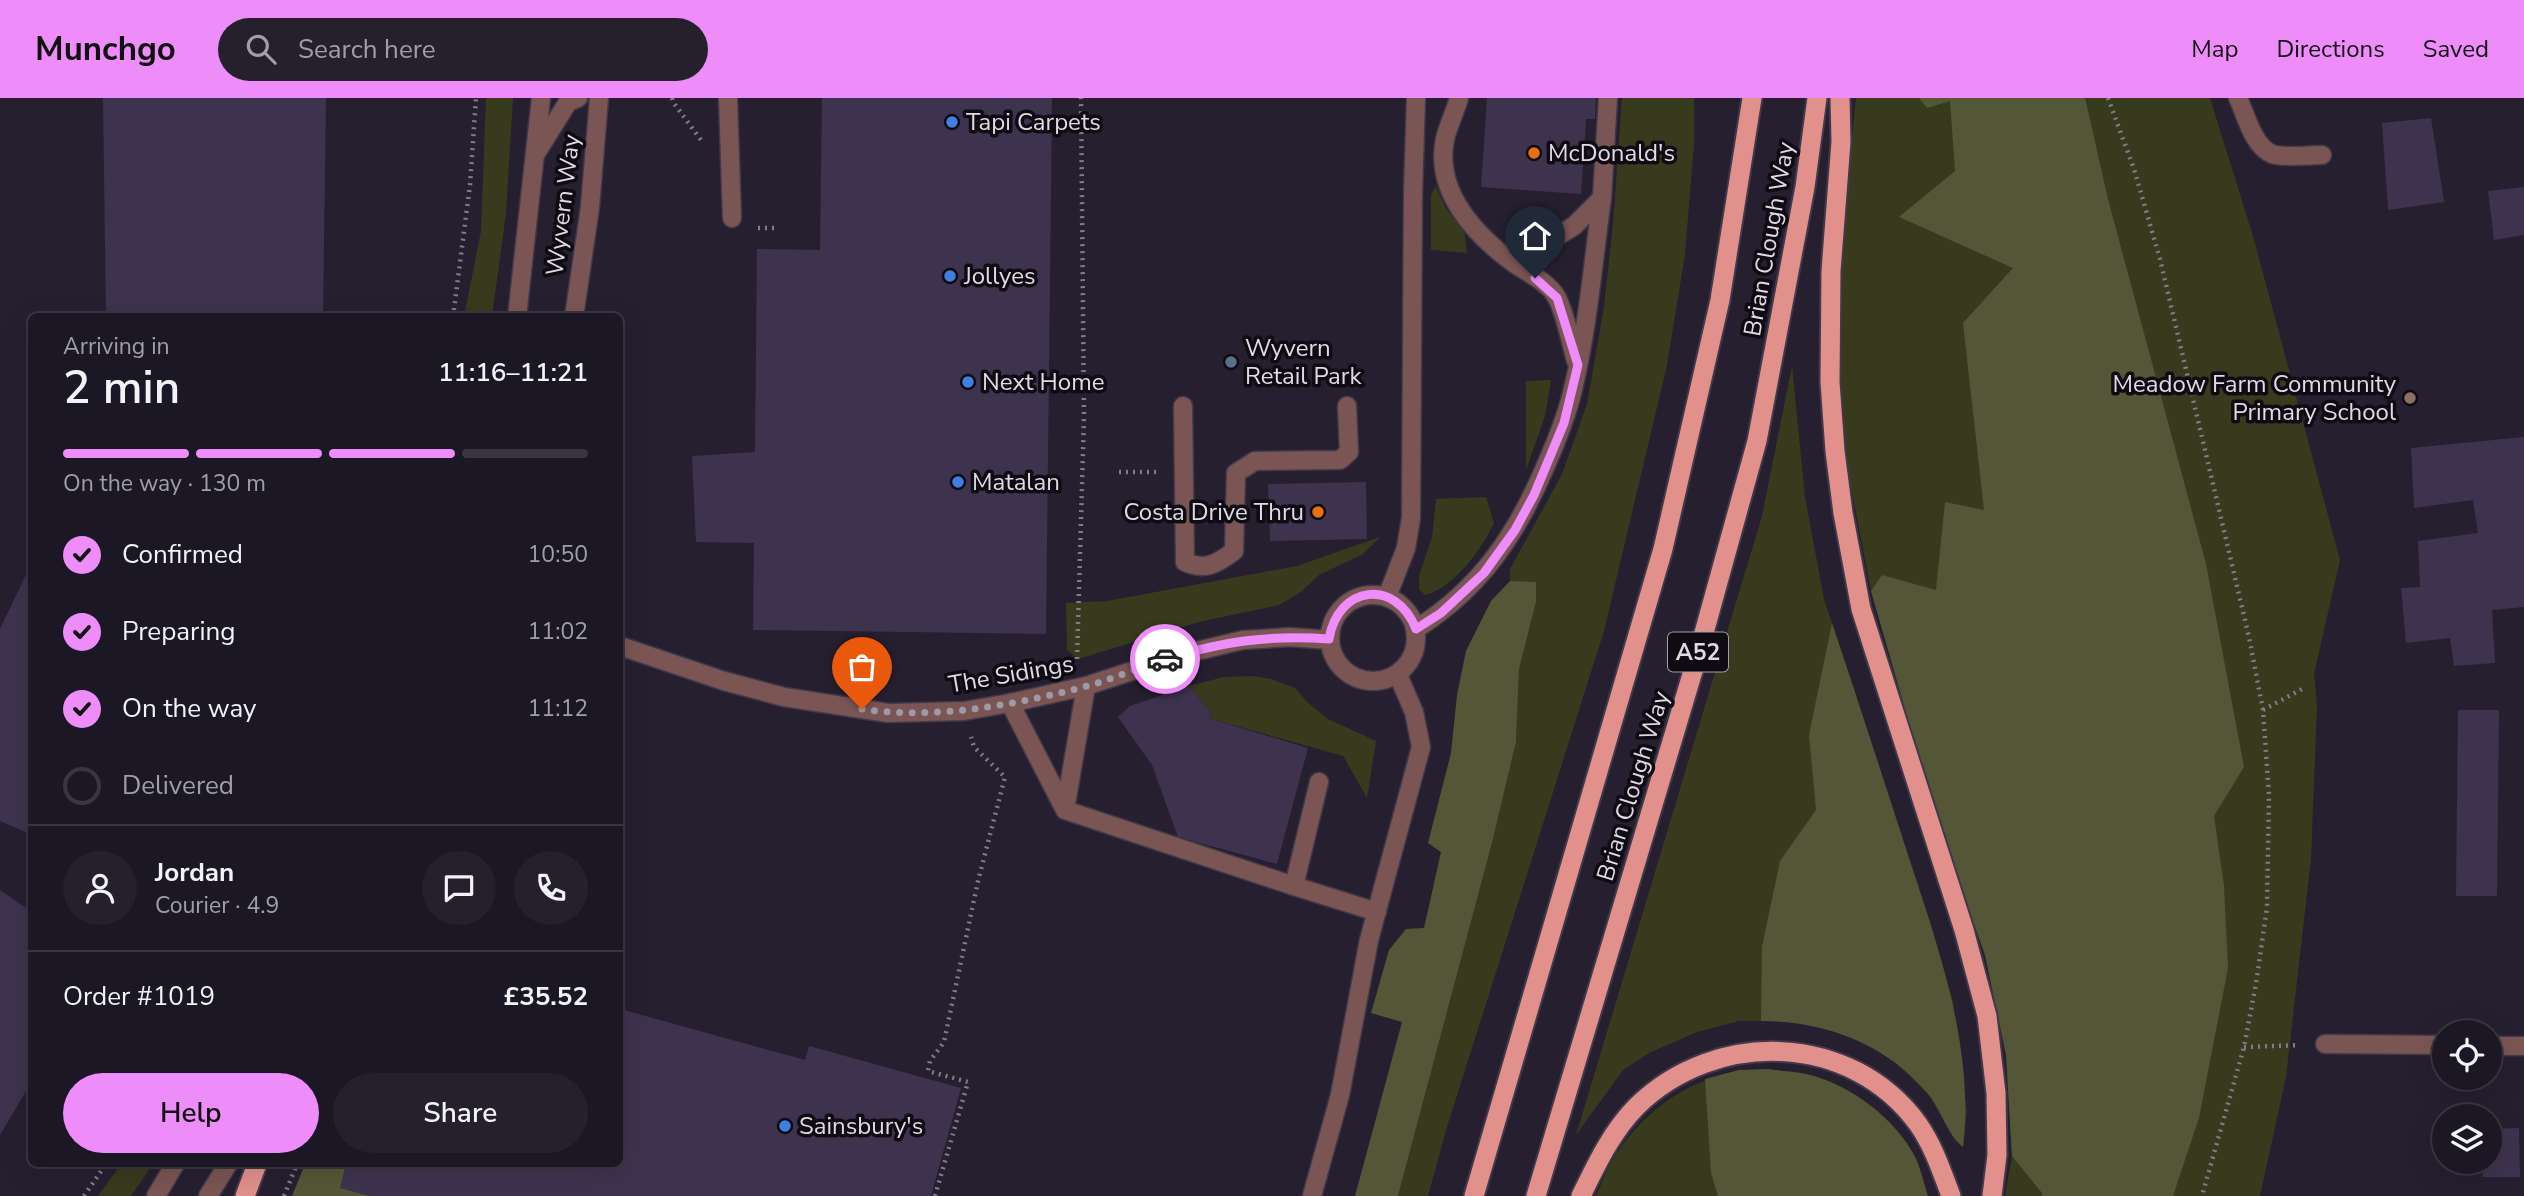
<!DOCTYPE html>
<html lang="en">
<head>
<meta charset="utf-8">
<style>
	:root { --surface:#1c1724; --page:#25202c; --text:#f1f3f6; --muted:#a09fa6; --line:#3a3641; --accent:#ee8cf9 }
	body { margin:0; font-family:"Nunito Sans",sans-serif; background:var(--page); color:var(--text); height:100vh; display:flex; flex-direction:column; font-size:26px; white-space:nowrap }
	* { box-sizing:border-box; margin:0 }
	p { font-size:23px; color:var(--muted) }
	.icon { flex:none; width:38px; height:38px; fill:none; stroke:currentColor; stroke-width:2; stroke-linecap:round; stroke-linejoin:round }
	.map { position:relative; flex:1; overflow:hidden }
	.panel { position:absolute; left:28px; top:215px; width:595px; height:854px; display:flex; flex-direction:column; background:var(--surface); border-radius:10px; box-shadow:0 7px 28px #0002,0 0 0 2px var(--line) }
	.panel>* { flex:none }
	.tools { position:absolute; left:2432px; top:922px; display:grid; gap:14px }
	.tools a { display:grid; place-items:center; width:70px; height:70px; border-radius:50%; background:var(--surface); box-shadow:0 7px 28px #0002,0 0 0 2px var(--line); font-size:35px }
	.pin { position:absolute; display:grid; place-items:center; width:60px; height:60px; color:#fff; margin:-72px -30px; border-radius:50% 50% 50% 0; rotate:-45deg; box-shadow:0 0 7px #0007 }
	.pin .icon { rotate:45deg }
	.courier { position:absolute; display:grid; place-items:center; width:70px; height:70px; margin:-35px; border:5px solid #ee8cf9; border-radius:50%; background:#fff; color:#222; box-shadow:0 2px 9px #0007 }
	.summary em { font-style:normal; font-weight:600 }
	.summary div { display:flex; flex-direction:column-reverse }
	.summary { display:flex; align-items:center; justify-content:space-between; height:119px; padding:0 35px }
	h1 { font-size:46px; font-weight:600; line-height:52px }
	.bar { display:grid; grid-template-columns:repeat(4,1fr); gap:10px 7px; align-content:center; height:84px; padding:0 35px }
	.bar i { height:9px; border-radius:5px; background:var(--line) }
	.bar .on { background:var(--accent) }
	.bar p { grid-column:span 4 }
	.line { display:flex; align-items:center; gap:18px; padding:0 35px; border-top:2px solid var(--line) }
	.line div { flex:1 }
	.round { display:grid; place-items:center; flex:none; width:74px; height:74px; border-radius:37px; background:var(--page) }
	ol { padding:0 35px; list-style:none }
	li { display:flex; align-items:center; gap:21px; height:77px }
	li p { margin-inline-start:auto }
	li .icon { padding:7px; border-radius:50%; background:var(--accent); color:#111; stroke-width:4 }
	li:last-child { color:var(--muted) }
	li i { width:38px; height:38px; border:4px solid var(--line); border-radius:50% }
	.primary-button { display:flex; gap:14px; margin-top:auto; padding:14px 35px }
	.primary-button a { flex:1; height:80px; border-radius:42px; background:var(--accent); color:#111; font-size:28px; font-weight:600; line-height:80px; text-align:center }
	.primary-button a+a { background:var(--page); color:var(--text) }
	header { display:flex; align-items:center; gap:42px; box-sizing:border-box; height:98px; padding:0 35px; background:var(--accent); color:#111 }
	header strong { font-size:33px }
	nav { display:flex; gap:38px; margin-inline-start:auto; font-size:24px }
	.search { width:490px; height:63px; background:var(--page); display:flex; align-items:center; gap:18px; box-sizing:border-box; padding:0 24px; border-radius:38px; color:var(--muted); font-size:26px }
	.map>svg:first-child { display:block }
	.green { fill:#383a1d }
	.forest { fill:#545737 }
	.building { fill:#3e334f }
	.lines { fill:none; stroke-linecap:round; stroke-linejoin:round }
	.service-casing { stroke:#403949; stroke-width:21 }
	.minor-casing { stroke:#403949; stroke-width:21 }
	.tertiary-casing { stroke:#403949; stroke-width:21 }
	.trunk-casing { stroke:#403949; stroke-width:23 }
	.path { stroke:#827c8a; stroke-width:4.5; stroke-dasharray:2 5; stroke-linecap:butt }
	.service { stroke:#7a5553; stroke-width:18 }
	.minor { stroke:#7a5553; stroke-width:18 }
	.tertiary { stroke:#7a5553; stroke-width:18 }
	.trunk { stroke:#e2908c; stroke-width:19 }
	.done { stroke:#9e99a6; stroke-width:7; stroke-dasharray:0 12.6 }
	.route { stroke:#ee8cf9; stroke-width:9 }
	.shop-dot { fill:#3f7fe0; stroke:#0e0b12; stroke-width:2.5 }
	.food-dot { fill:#e8710a; stroke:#0e0b12; stroke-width:2.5 }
	.service-dot { fill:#5c6f8a; stroke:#0e0b12; stroke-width:2.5 }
	.education-dot { fill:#8d6e63; stroke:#0e0b12; stroke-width:2.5 }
	.labels { text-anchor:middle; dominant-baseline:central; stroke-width:7; stroke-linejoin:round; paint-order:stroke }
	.shield { fill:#0e0b12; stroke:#a09da6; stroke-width:2 }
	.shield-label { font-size:23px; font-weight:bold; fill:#dfdbe6 }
	.poi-label { font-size:24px; fill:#dfdbe6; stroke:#0e0b12; text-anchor:start }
	.street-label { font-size:24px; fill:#dfdbe6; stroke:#0e0b12 }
</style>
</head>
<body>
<header>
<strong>Munchgo</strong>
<div class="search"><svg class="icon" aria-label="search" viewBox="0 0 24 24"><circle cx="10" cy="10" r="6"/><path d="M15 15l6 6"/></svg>Search here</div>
<nav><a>Map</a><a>Directions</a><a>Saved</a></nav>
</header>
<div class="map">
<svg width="2524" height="1098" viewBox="0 0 2524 1098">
	<rect width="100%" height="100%" fill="#261f30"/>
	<path class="green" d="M486,0H513L506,115L492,219H464L481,133Z
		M1622,0H1694V46L1685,156L1667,267L1604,533L1447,1029L1428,1098H1398L1493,741L1516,644L1519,571L1536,504V484L1510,483V471L1562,376L1587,306L1604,209L1613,126Z
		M1856,0H2210L2253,138L2340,462L2314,576L2317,607L2311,761L2286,979L2260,1098H2005L2012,1058L2006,957L1985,857L1936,718L1871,493L1841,337L1837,266L1839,175Z
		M1436,88L1446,111L1464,132L1467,155L1431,152V97Z
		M1792,268L1805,399L1824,501L1930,823L1953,903L1967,1013L1963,1049L1954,1041L1929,997L1896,965L1865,945L1819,928L1782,923H1739L1697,934L1649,955L1623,972L1576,1037L1762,418Z
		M1551,282L1545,318L1526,372V283Z
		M1486,399L1494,425C1481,452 1455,489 1425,497L1419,491V478L1432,439L1436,401Z
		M1380,439L1363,456L1319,477L1301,494L1279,507L1199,524L1078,561L1067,552L1066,505L1107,503L1297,468Z
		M1252,578L1271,581L1295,590L1308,605L1328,621L1376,643L1367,700L1343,658L1208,620L1212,616L1189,588L1224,579Z
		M1768,971C1779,973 1790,973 1801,975C1846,983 1896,1019 1916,1061C1921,1072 1924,1086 1928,1098H1596C1602,1085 1607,1070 1614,1059C1651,1003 1701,973 1768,971Z
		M121,1066H153L131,1098H98Z"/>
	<path class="forest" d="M1919,0H2085L2108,101L2206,466L2244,669L2214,718L2224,788L2228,870L2199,1020L2173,1098H2042V1095L2012,1058L2006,957L1985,857L1936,718L1871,493L1882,477L1936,492L1945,404L1984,412L1963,225L2013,170L1899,119L1955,73L1950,3L1927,10Z
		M1510,483L1536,484V504L1519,571L1516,644L1493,741L1398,1098H1355L1402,924L1371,915L1389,852L1406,831L1424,830L1441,754L1428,745L1451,655L1457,597L1466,553L1491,503Z
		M1832,525C1857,599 1881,674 1905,748C1936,844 1975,946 1963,1049C1946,1035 1942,1012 1928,996C1887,946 1824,923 1761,923L1762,849L1780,763L1816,712L1809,637Z
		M1768,971C1779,973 1790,973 1801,975C1846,983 1896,1020 1916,1061C1921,1072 1924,1086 1928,1098H1718L1711,1075L1705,981L1739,972Z
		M305,1066H346L341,1090L370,1098H292Z"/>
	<path class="building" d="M103,0H326L323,218L106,219Z
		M822,0H1052L1046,536L753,532L754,445L696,444L692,358L755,354L757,151L820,152Z
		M1487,0H1596L1595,21H1586L1581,96L1481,89Z
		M2431,20L2444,104L2388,112L2382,25Z
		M2524,89V137L2494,142L2488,93Z
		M2524,339V509L2492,512L2495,565L2454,568L2450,540L2406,545L2401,490L2420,489L2418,443L2478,435L2473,402L2414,410L2411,350Z
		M1366,384L1367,441L1270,443L1268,386Z
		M32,464V737L0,723V531Z
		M1189,588L1212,616L1208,620L1308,650L1277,766L1178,739L1152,667L1118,619L1130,608Z
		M2458,612H2499L2497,798H2456Z
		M0,792L32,814V983L0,1037Z
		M620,911L805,962L809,948L961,990L931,1098H371L340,1090L346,1066H620Z
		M2519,1030L2520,1079H2483V1064H2490V1031Z"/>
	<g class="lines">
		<g class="service-casing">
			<path id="service" d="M728,0L732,120
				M1459,0C1455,14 1448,28 1445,41C1434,94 1476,138 1515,166C1529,175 1550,186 1557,200C1565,215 1571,245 1576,263
				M2238,0C2246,17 2253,48 2272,56C2283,60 2310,57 2322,57
				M535,57L568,4L578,0
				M1507,160L1556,139L1574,128L1602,100L1608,0
				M1183,308L1185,464C1205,473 1217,466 1234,453L1236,375L1255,363L1340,362L1349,354L1347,308
				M1416,531C1481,490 1517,436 1546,367C1557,342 1567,317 1573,291C1588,229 1593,164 1602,100
				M1010,605L1065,712L1294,788L1377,814
				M1065,712L1086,588
				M1294,788L1319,684
				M1312,1098L1340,997L1369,842L1421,649L1414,614L1398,577"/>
		</g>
		<g class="minor-casing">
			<path id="minor" d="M1330 540a43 43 0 1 1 86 0a43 43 0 1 1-86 0Z
				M1387,499L1406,450L1411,420L1413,95L1416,0
				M620,548L724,583L784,599L888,615L964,613L1010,605L1086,588L1184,556L1243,542L1290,539L1329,542
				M2325,946L2445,947
				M2490,948H2524"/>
		</g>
		<g class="tertiary-casing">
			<path id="tertiary" d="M517,219L541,0
				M574,219L590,109L599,0
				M156,1098L175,1066
				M208,1098L228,1066"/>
		</g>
		<g class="trunk-casing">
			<path id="trunk" d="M1840,0L1841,44L1831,173L1830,284L1835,353L1843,415L1861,511L1964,832L1987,918L1996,995L1997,1057L1992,1098
				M245,1098L257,1066
				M1474,1098L1663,451L1720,202L1752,0
				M1536,1098L1699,553L1757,343L1805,89L1817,0
				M1581,1098C1596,1067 1612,1033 1637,1008C1716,931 1851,934 1918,1026C1933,1047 1942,1074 1951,1098"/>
		</g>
		<path class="path" d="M672,0L673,4L701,42
			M2108,0L2134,71L2160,161L2249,539L2263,612L2269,697L2267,809L2256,886L2244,949L2202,1098
			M758,130H777
			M453,219L470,87L476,0
			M1119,374H1156
			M1077,561L1084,319L1081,0
			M2263,612L2304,590
			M2244,949L2299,947
			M84,1098L106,1066
			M284,1098L297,1066
			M935,1098L968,984L928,973L930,963L944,944L978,783L1005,679L974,649L971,639"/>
		<use href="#service" class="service"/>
		<use href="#minor" class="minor"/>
		<use href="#tertiary" class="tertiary"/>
		<use href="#trunk" class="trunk"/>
	</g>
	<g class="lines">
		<path class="done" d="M862,611C935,622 1013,607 1084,589C1112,581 1138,570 1165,561"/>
		<path class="route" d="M1165,561C1226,543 1267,537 1329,541C1338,487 1396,480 1416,531L1441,515L1484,475L1515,432L1534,397L1564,325L1578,267L1557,200L1535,180"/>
	</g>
	<g class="shop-dot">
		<circle cx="952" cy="24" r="7"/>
		<circle cx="950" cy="178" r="7"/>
		<circle cx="968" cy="284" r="7"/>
		<circle cx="958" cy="384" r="7"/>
		<circle cx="785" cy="1028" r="7"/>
	</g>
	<g class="food-dot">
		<circle cx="1534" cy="55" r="7"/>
		<circle cx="1318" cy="414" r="7"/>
	</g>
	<circle class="service-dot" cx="1231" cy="264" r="7"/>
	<circle class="education-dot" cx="2410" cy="300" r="7"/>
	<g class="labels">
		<rect class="shield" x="1668" y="534.5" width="60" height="39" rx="5"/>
		<g class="shield-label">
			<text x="1698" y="554">A52</text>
		</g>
		<g class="poi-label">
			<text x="966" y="24">Tapi Carpets</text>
			<text x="1548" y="55">McDonald's</text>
			<text x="964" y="178">Jollyes</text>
			<text x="1245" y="250">Wyvern<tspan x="1245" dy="28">Retail Park</tspan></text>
			<text x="982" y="284">Next Home</text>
			<text x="2396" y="286" text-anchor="end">Meadow Farm Community<tspan x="2396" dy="28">Primary School</tspan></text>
			<text x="972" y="384">Matalan</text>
			<text x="1304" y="414" text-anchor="end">Costa Drive Thru</text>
			<text x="799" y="1028">Sainsbury's</text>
		</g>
		<g class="street-label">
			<text transform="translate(563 107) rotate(-83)">Wyvern Way</text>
			<text transform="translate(1769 141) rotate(-80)">Brian Clough Way</text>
			<text transform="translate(1011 576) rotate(-10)">The Sidings</text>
			<text transform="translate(1633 688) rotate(-73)">Brian Clough Way</text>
		</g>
	</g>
</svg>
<div class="tools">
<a><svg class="icon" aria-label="locate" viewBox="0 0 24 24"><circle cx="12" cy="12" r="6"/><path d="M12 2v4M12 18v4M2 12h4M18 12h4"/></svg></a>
<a><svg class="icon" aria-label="layers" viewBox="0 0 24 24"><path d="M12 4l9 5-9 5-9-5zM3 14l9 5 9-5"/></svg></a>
</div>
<div class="pin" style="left:862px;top:611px;background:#ea580c"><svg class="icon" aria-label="bag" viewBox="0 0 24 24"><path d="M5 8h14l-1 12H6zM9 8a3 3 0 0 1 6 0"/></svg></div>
<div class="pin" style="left:1535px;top:180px;background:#1f2937"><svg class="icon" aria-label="home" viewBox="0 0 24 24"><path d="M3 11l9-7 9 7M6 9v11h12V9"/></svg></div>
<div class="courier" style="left:1165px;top:561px"><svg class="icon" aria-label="car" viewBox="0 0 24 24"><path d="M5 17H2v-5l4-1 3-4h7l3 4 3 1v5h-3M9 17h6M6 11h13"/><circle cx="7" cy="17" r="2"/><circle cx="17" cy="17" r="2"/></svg></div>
<section class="panel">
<div class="summary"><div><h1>2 min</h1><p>Arriving in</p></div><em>11:16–11:21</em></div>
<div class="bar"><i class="on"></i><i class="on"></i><i class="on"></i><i></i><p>On the way · 130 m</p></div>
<ol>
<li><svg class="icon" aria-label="check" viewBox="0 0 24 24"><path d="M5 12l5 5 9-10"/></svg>Confirmed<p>10:50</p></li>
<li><svg class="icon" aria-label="check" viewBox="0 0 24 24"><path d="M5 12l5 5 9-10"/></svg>Preparing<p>11:02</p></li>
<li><svg class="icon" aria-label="check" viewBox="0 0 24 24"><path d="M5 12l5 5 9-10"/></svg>On the way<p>11:12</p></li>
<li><i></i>Delivered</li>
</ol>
<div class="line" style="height:126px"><a class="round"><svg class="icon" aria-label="person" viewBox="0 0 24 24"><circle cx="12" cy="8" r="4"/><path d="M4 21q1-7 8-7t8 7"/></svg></a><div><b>Jordan</b><p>Courier · 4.9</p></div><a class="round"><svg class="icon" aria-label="chat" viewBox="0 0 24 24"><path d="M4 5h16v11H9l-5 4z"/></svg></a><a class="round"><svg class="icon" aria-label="phone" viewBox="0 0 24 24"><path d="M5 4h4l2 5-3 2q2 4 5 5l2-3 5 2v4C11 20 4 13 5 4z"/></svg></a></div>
<div class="line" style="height:91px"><div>Order #1019</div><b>£35.52</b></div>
<div class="primary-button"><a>Help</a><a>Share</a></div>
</section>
</div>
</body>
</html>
